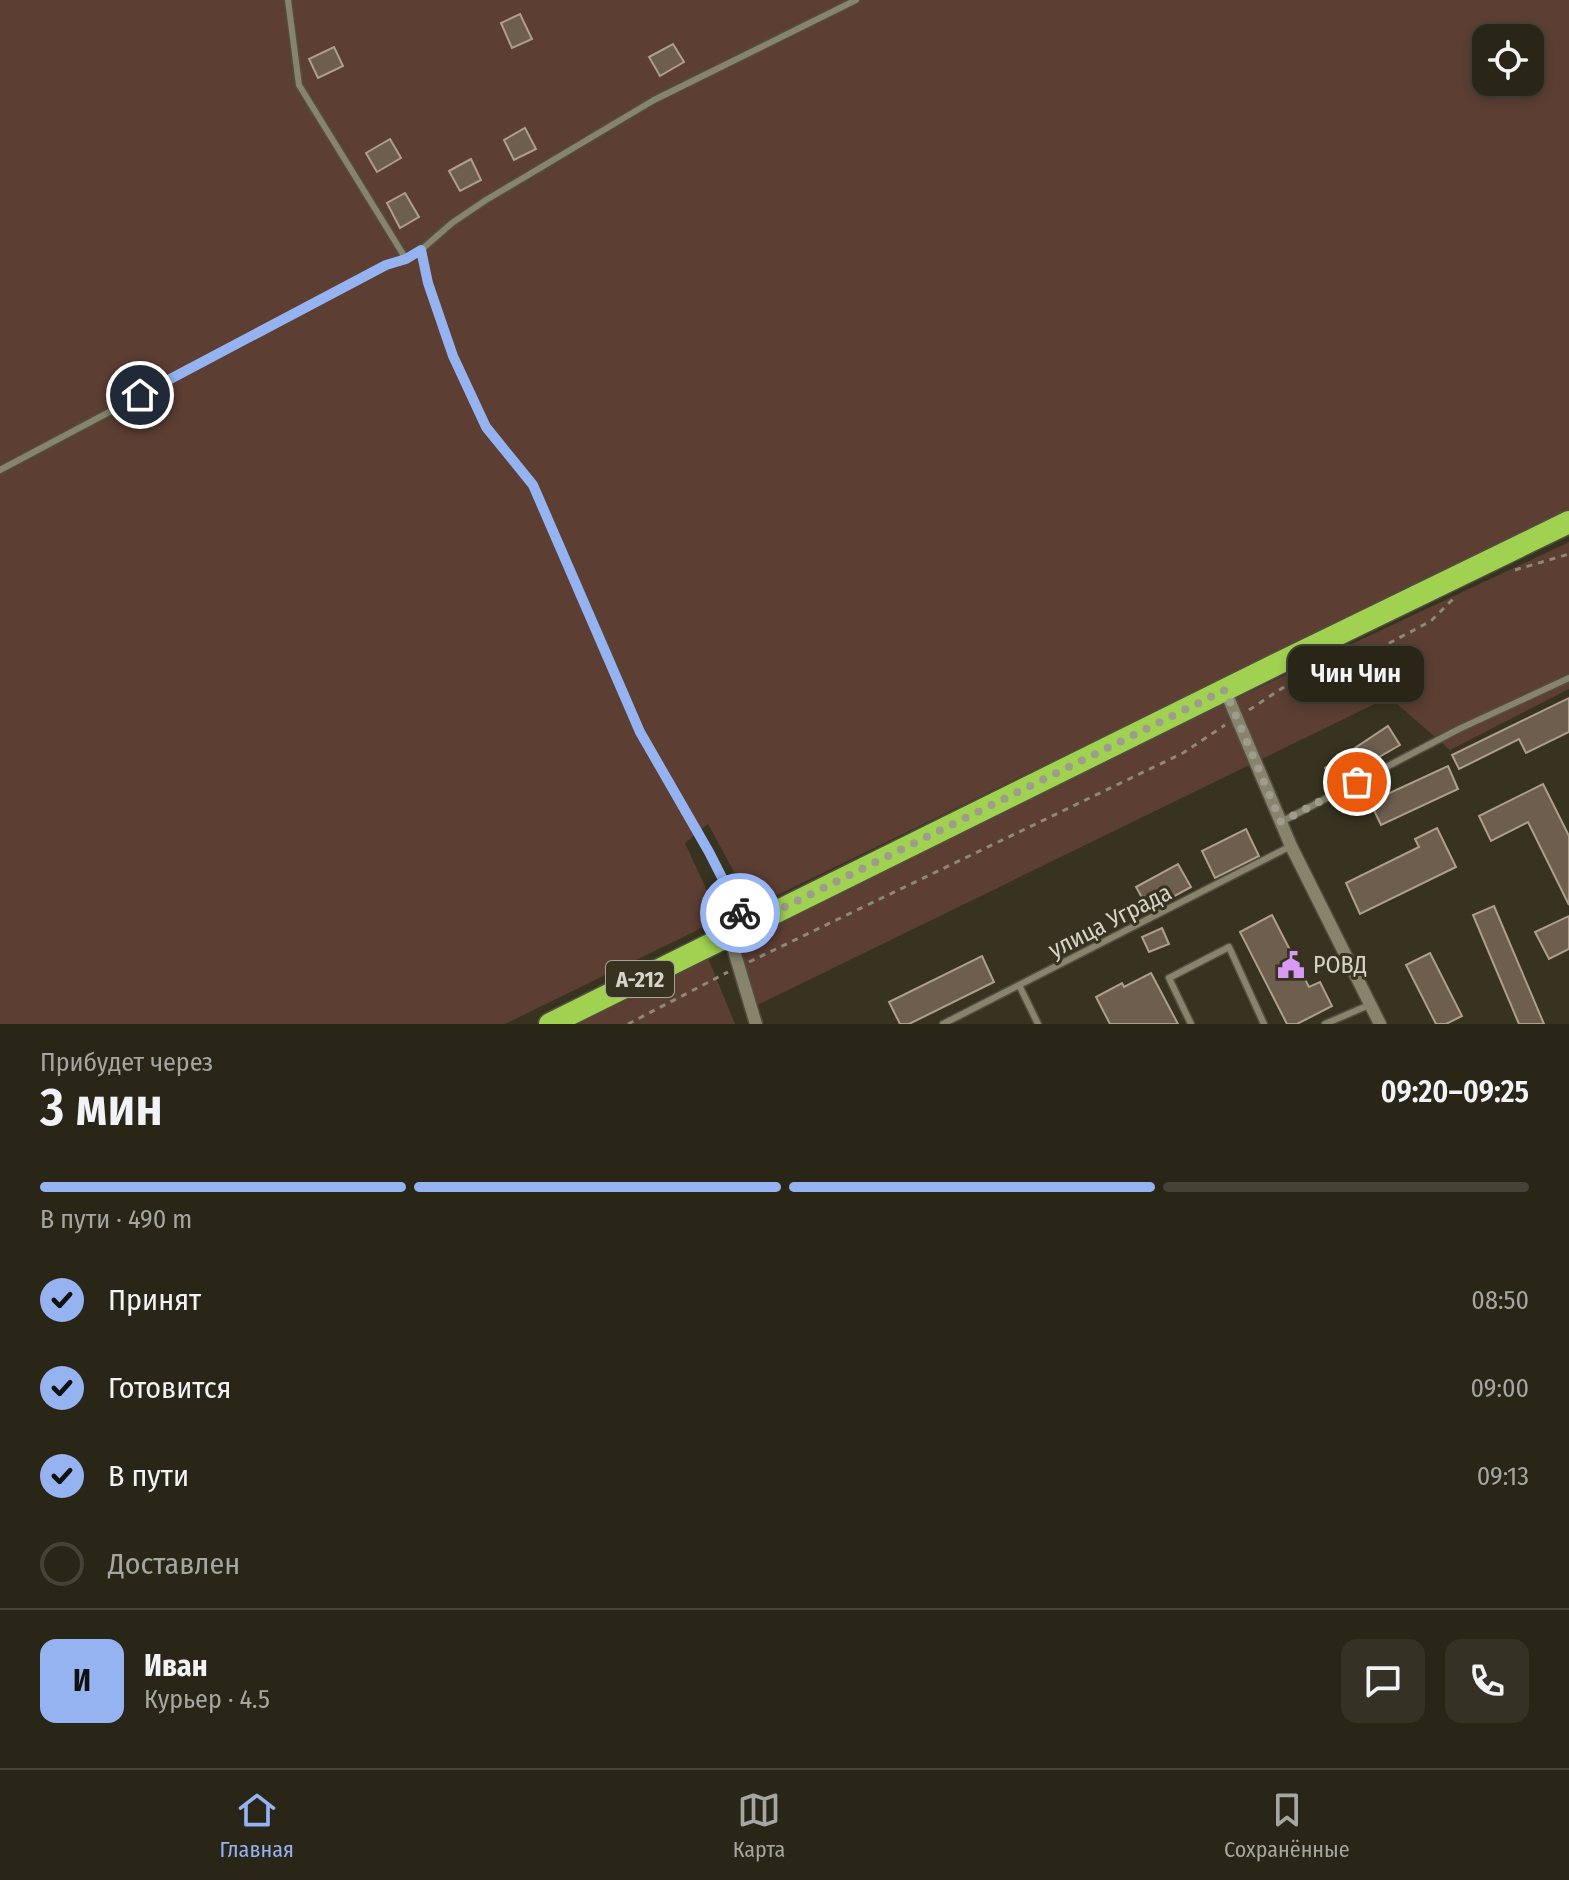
<!DOCTYPE html>
<html lang="ru">
<head>
<meta charset="utf-8">
<style>
	:root { --surface:#292618; --page:#353225; --text:#f1f3f6; --muted:#a5a5a2; --line:#454337; --accent:#95b2f1 }
	body { margin:0; font-family:"Fira Sans Condensed",sans-serif; background:var(--page); color:var(--text); height:100vh; display:flex; flex-direction:column; font-size:30px; white-space:nowrap }
	* { box-sizing:border-box; margin:0 }
	p { font-size:26px; color:var(--muted) }
	.icon { flex:none; width:44px; height:44px; fill:none; stroke:currentColor; stroke-width:2; stroke-linecap:round; stroke-linejoin:round }
	.map { position:relative; height:1024px; overflow:hidden }
	.panel { display:flex; flex-direction:column; background:var(--surface); flex:1 }
	.panel>* { flex:none }
	.controls { position:absolute; left:1472px; top:24px; display:grid; gap:16px }
	.controls a { display:grid; place-items:center; width:72px; height:72px; border-radius:16px; background:var(--surface); box-shadow:0 4px 12px #0003,0 0 0 2px var(--line); font-size:40px }
	.pin { position:absolute; display:grid; place-items:center; width:68px; height:68px; color:#fff; margin:-34px; border:4px solid #fff; border-radius:50%; box-shadow:0 2px 8px #0007 }
	.courier { position:absolute; display:grid; place-items:center; width:80px; height:80px; margin:-40px; border:6px solid #95b2f1; border-radius:50%; background:#fff; color:#222; box-shadow:0 2px 10px #0007 }
	.bubble { position:absolute; height:56px; border-radius:16px; background:var(--surface); box-shadow:0 4px 12px #0003,0 0 0 2px var(--line); font-size:26px; font-weight:600; line-height:56px; text-align:center }
	.summary em { font-style:normal; font-weight:600 }
	.summary div { display:flex; flex-direction:column-reverse }
	.summary { display:flex; align-items:center; justify-content:space-between; height:136px; padding:0 40px }
	h1 { font-size:52px; font-weight:600; line-height:60px }
	.bar { display:grid; grid-template-columns:repeat(4,1fr); gap:12px 8px; align-content:center; height:96px; padding:0 40px }
	.bar i { height:10px; border-radius:6px; background:var(--line) }
	.bar .on { background:var(--accent) }
	.bar p { grid-column:span 4 }
	.line { display:flex; align-items:center; gap:20px; padding:0 40px; border-top:2px solid var(--line) }
	.line div { flex:1 }
	.round { display:grid; place-items:center; flex:none; width:84px; height:84px; border-radius:16px; background:var(--page) }
	ol { padding:0 40px; list-style:none }
	li { display:flex; align-items:center; gap:24px; height:88px }
	li p { margin-inline-start:auto }
	li .icon { padding:8px; border-radius:50%; background:var(--accent); color:#111; stroke-width:4 }
	li:last-child { color:var(--muted) }
	li i { width:44px; height:44px; border:4px solid var(--line); border-radius:50% }
	.tabs { display:flex; justify-content:space-around; align-items:center; height:112px; border-top:2px solid var(--line); background:var(--surface); font-size:22px; color:var(--muted) }
	.tabs a { display:grid; justify-items:center; gap:4px }
	.tabs .on { color:var(--accent) }
	.map>svg:first-child { display:block }
	.green { fill:#5c3e33; fill-rule:evenodd }
	.building { fill:#6d5e4e; stroke:#ae9e8c; stroke-width:2 }
	.lines { fill:none; stroke-linecap:round; stroke-linejoin:round }
	.lane-casing { stroke:#524f3e; stroke-width:9 }
	.street-casing { stroke:#524f3e; stroke-width:15 }
	.highway-casing { stroke:#524f3e; stroke-width:25 }
	.path { stroke:#8c8979; stroke-width:3; stroke-dasharray:6 6; stroke-linecap:butt }
	.lane { stroke:#87836d; stroke-width:6 }
	.street { stroke:#87836d; stroke-width:12 }
	.highway { stroke:#a0d151; stroke-width:22 }
	.done { stroke:#9e9c8d; stroke-width:8; stroke-dasharray:0 14.4 }
	.route { stroke:#95b2f1; stroke-width:10 }
	.labels { text-anchor:middle; dominant-baseline:central; stroke-width:6; stroke-linejoin:round; paint-order:stroke }
	.shield { fill:#373320; stroke:#a6a496; stroke-width:2 }
	.shield-label { font-size:22px; font-weight:bold; fill:#d6d4c8 }
	.street-label { font-size:24px; fill:#d6d4c8; stroke:#373320 }
	.poi-label { font-size:24px; fill:#d6d4c8; stroke:#373320; text-anchor:start }
</style>
</head>
<body>
<div class="map">
<svg width="1569" height="1024" viewBox="0 0 1569 1024">
	<rect width="100%" height="100%" fill="#373320"/>
	<path class="green" d="M0,0H1569V510L753,907L708,824L685,843L720,919L505,1024H0ZM1486,38H1530V82H1486Z
		M1569,542V689L1450,750L1389,697L745,1011L735,981L731,945L1209,711Z
		M706,953L735,1024H564Z"/>
	<path class="building" d="M520,14L532,39L512,48L501,23Z
		M673,44L684,62L660,76L649,57Z
		M334,47L343,66L318,78L309,59Z
		M525,128L536,149L514,160L504,140Z
		M390,139L401,158L377,172L366,153Z
		M471,159L481,180L460,191L449,171Z
		M405,193L419,217L400,228L387,203Z
		M1569,698V732L1526,753L1519,739L1459,769L1452,755Z
		M1388,726L1400,745L1334,783L1325,768Z
		M1448,766L1458,789L1381,825L1370,802Z
		M1543,784L1569,836V905L1528,822L1491,841L1479,816Z
		M1437,828L1456,867L1360,914L1346,883L1419,847L1415,839Z
		M1246,829L1259,856L1215,878L1202,851Z
		M1178,864L1191,887L1149,910L1136,887Z
		M1494,906L1544,1024H1519L1473,915Z
		M1272,915L1309,987L1320,982L1332,1006L1297,1024H1287L1240,932Z
		M1569,916V949L1549,959L1535,932Z
		M1162,928L1169,944L1149,952L1142,937Z
		M1430,953L1462,1016L1446,1024H1436L1406,965Z
		M982,956L994,982L909,1024H900L889,1002Z
		M1151,973L1178,1024H1110L1096,997L1122,983L1124,987Z"/>
	<g class="lines">
		<g class="lane-casing">
			<path id="lane" d="M288,0L299,85L406,259
				M421,250L452,223L486,200L654,100L856,0
				M0,470L386,265L406,259L421,250L428,283L453,356L486,427L533,485L606,649L640,732L709,852L744,922
				M1281,822L1459,729L1569,678
				M1020,987L1038,1024
				M943,1024L1291,846
				M1191,1024L1169,978L1229,947L1264,1024
				M1325,1024L1369,1005"/>
		</g>
		<g class="street-casing">
			<path id="street" d="M1225,690L1291,846L1380,1024
				M729,934L756,1024"/>
		</g>
		<g class="highway-casing">
			<path id="highway" d="M550,1024L1279,663L1569,522"/>
		</g>
		<path class="path" d="M1515,570L1569,554
			M1249,710L1293,681L1361,658L1431,621L1454,598
			M749,962L1183,753L1225,725
			M628,1024L728,972"/>
		<use href="#lane" class="lane"/>
		<use href="#street" class="street"/>
		<use href="#highway" class="highway"/>
	</g>
	<g class="lines">
		<path class="done" d="M740,913L746,926L1225,690L1281,822L1357,782"/>
		<path class="route" d="M140,395L386,265L406,259L421,250L428,283L453,356L486,427L533,485L640,732L709,852L740,913"/>
	</g>
	<defs>
		<g id="civic-bare" transform="scale(2.16)"><path d="M-.6-6.5H3V-4.5H.6V-3L4-1V1h2V6H-6V1h2V-1L-.6-3ZM-1.2 2.5V6h2.4V2.5Z" fill="#d99af7" stroke="#373320" stroke-width="2.5" paint-order="stroke"/></g>
	</defs>
	<g fill-rule="evenodd">
		<use href="#civic-bare" x="1291" y="965"/>
	</g>
	<g class="labels">
		<rect class="shield" x="606" y="961" width="68" height="36" rx="6"/>
		<g class="shield-label">
			<text x="640" y="979">А-212</text>
		</g>
		<g class="street-label">
			<text transform="translate(1110 921) rotate(-27)">улица Уграда</text>
		</g>
		<g class="poi-label">
			<text x="1313" y="965">РОВД</text>
		</g>
	</g>
</svg>
<div class="controls">
<a><svg class="icon" aria-label="locate" viewBox="0 0 24 24"><circle cx="12" cy="12" r="6"/><path d="M12 2v4M12 18v4M2 12h4M18 12h4"/></svg></a>
</div>
<div class="pin" style="left:1357px;top:782px;background:#ea580c"><svg class="icon" aria-label="bag" viewBox="0 0 24 24"><path d="M5 8h14l-1 12H6zM9 8a3 3 0 0 1 6 0"/></svg></div>
<div class="pin" style="left:140px;top:395px;background:#1f2937"><svg class="icon" aria-label="home" viewBox="0 0 24 24"><path d="M3 11l9-7 9 7M6 9v11h12V9"/></svg></div>
<div class="courier" style="left:740px;top:913px"><svg class="icon" aria-label="bike" viewBox="0 0 24 24"><circle cx="6" cy="16" r="4"/><circle cx="18" cy="16" r="4"/><path d="M6 16l4-8h5l3 8M10 8l3 8H6M13 5h3"/></svg></div>
<div class="bubble" style="left:1288px;top:646px;width:136px">Чин Чин</div>
</div>
<section class="panel">
<div class="summary"><div><h1>3 мин</h1><p>Прибудет через</p></div><em>09:20–09:25</em></div>
<div class="bar"><i class="on"></i><i class="on"></i><i class="on"></i><i></i><p>В пути · 490 m</p></div>
<ol>
<li><svg class="icon" aria-label="check" viewBox="0 0 24 24"><path d="M5 12l5 5 9-10"/></svg>Принят<p>08:50</p></li>
<li><svg class="icon" aria-label="check" viewBox="0 0 24 24"><path d="M5 12l5 5 9-10"/></svg>Готовится<p>09:00</p></li>
<li><svg class="icon" aria-label="check" viewBox="0 0 24 24"><path d="M5 12l5 5 9-10"/></svg>В пути<p>09:13</p></li>
<li><i></i>Доставлен</li>
</ol>
<div class="line" style="height:144px"><b class="round" style="background:var(--accent);color:#111">И</b><div><b>Иван</b><p>Курьер · 4.5</p></div><a class="round"><svg class="icon" aria-label="chat" viewBox="0 0 24 24"><path d="M4 5h16v11H9l-5 4z"/></svg></a><a class="round"><svg class="icon" aria-label="phone" viewBox="0 0 24 24"><path d="M5 4h4l2 5-3 2q2 4 5 5l2-3 5 2v4C11 20 4 13 5 4z"/></svg></a></div>
</section>
<nav class="tabs">
<a class="on"><svg class="icon" aria-label="home" viewBox="0 0 24 24"><path d="M3 11l9-7 9 7M6 9v11h12V9"/></svg>Главная</a>
<a><svg class="icon" aria-label="map" viewBox="0 0 24 24"><path d="M3 6l6-2 6 2 6-2v14l-6 2-6-2-6 2zM9 4v14M15 6v14"/></svg>Карта</a>
<a><svg class="icon" aria-label="saved" viewBox="0 0 24 24"><path d="M7 4h10v16l-5-4-5 4z"/></svg>Сохранённые</a>
</nav>
</body>
</html>
